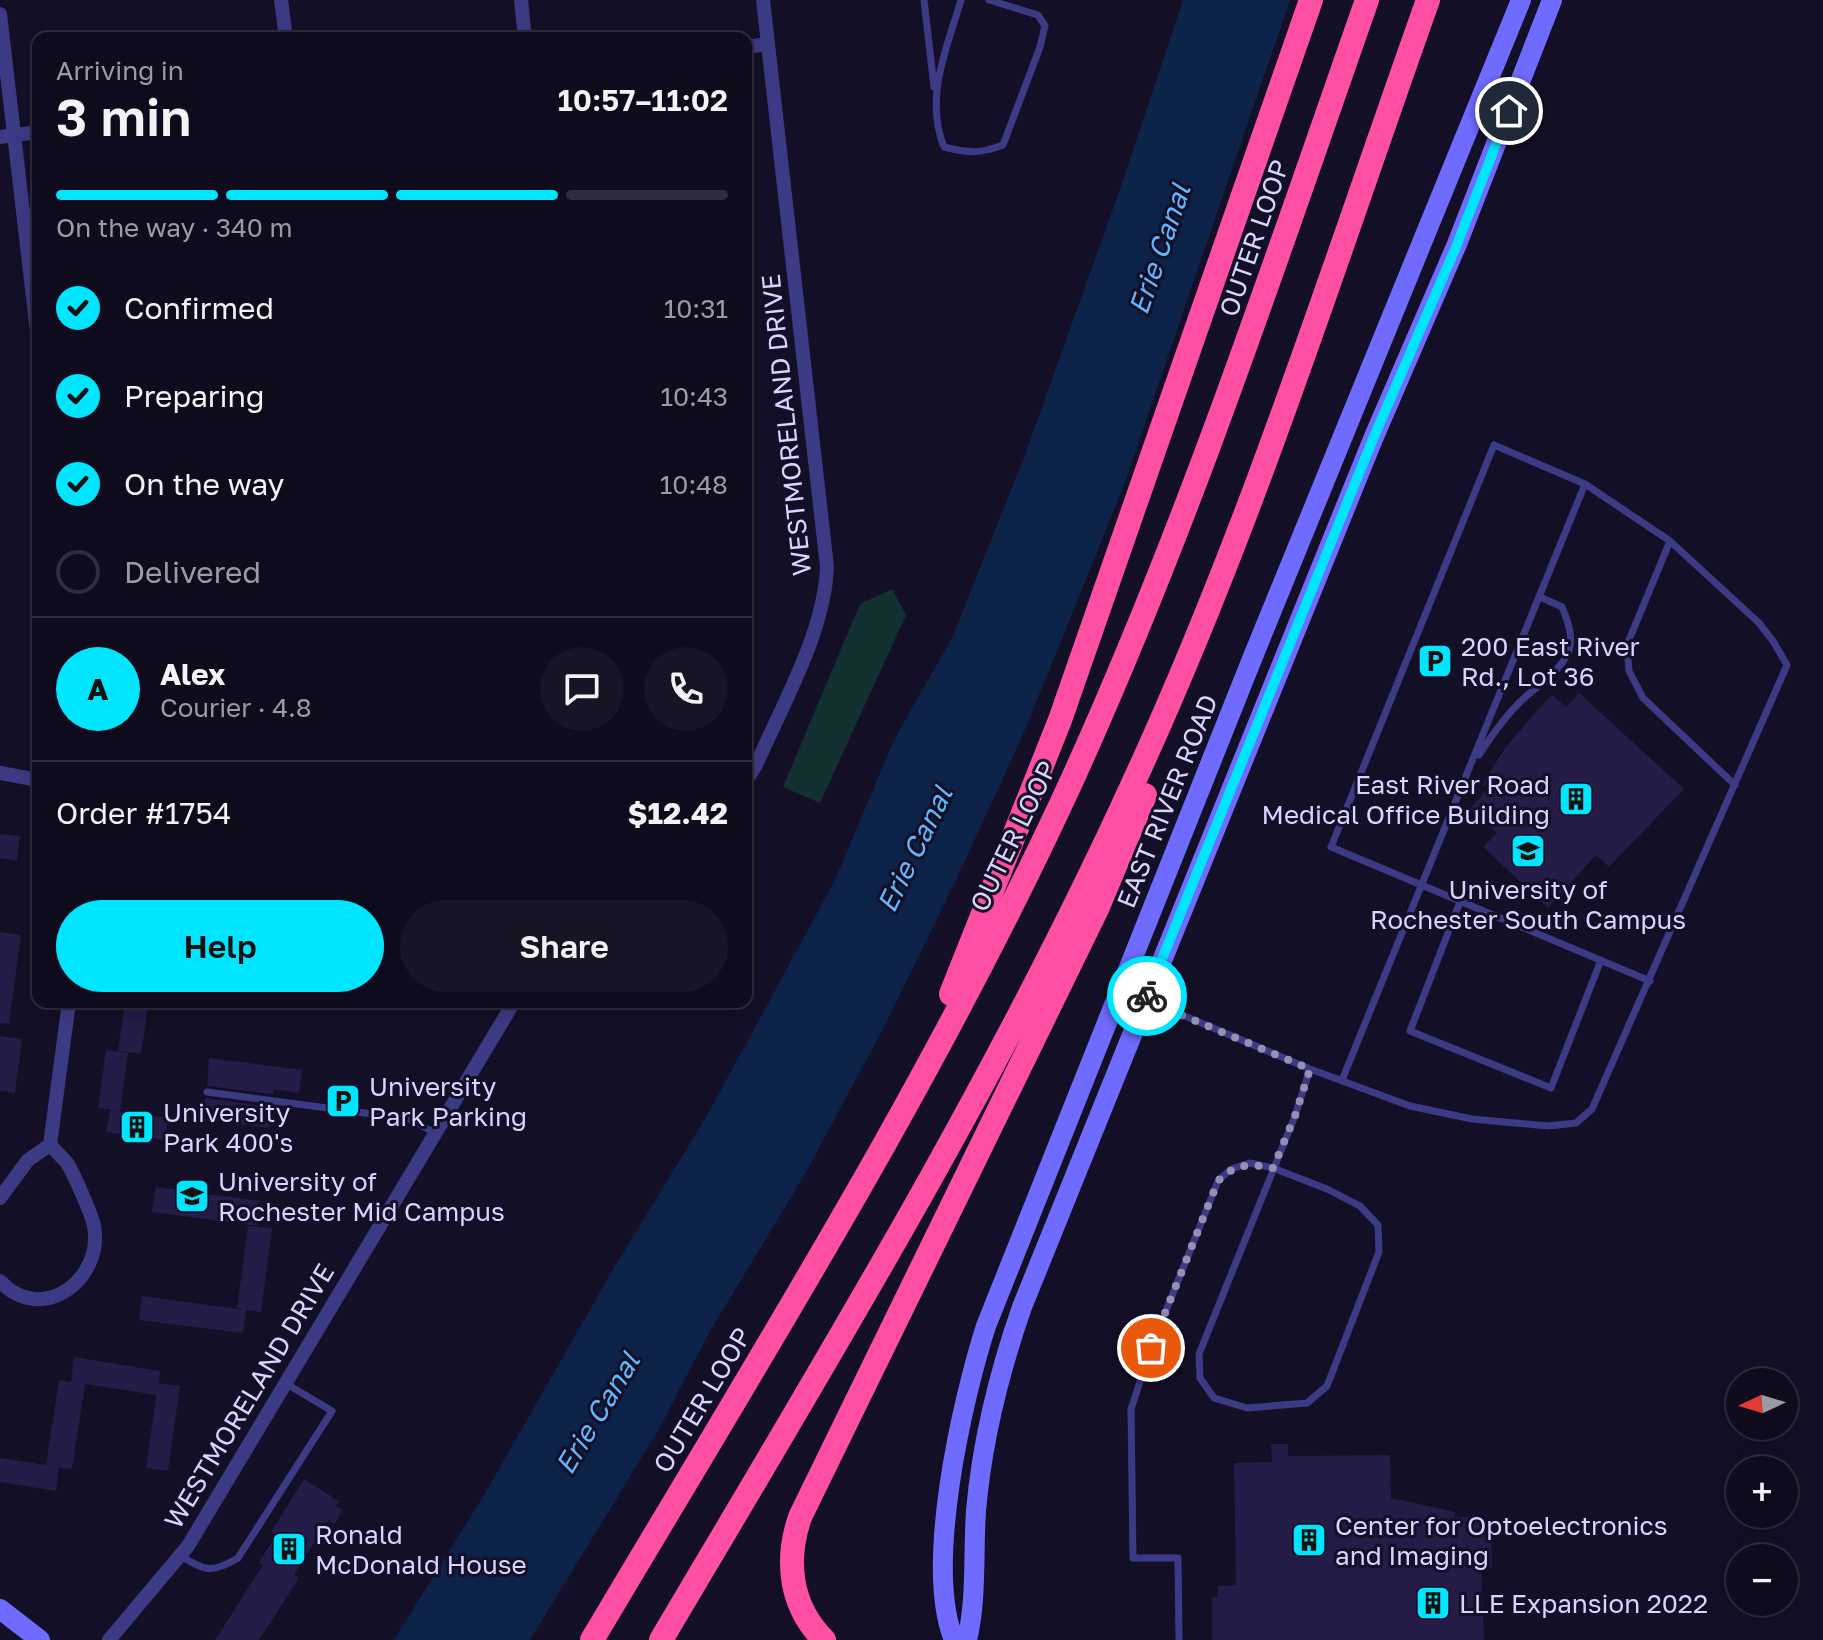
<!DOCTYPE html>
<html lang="en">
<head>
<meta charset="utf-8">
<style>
	:root { --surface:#0e0b1c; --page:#171425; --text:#f1f3f6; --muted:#9b9ba3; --line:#2e2b3b; --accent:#00e5ff }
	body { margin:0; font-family:"Golos Text",sans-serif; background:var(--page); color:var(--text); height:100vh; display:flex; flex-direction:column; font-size:30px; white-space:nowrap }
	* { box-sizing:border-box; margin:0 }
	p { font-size:26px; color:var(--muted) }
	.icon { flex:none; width:44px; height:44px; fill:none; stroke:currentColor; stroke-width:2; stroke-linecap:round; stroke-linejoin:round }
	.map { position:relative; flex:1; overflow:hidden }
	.panel { position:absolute; left:32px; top:32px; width:720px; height:976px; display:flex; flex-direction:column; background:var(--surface); border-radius:16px; box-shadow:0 4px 20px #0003,0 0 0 2px var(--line) }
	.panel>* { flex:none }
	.needle { width:52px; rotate:266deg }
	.buttons { position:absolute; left:1726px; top:1368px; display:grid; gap:16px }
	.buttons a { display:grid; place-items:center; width:72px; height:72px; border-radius:50%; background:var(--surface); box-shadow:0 4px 20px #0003,0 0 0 2px var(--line); font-size:40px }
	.pin { position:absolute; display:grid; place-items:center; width:68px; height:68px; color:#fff; margin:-34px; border:4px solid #fff; border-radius:50%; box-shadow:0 2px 8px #0007 }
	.courier { position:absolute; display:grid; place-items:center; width:80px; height:80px; margin:-40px; border:6px solid #00e5ff; border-radius:50%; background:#fff; color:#222; box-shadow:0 2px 10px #0007 }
	.headline em { font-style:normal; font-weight:600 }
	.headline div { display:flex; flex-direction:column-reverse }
	.headline { display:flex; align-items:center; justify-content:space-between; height:136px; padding:0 24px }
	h1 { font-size:52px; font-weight:600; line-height:60px }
	.bar { display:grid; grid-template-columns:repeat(4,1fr); gap:12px 8px; align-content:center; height:96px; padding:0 24px }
	.bar i { height:10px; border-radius:6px; background:var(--line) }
	.bar .active { background:var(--accent) }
	.bar p { grid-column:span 4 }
	.line { display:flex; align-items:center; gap:20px; padding:0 24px; border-top:2px solid var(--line) }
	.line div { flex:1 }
	.round { display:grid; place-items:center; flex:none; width:84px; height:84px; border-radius:42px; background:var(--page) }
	ol { padding:0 24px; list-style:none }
	li { display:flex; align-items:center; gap:24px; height:88px }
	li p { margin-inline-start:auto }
	li .icon { padding:8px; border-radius:50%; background:var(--accent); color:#111; stroke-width:4 }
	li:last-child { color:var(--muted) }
	li i { width:44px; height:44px; border:4px solid var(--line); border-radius:50% }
	.cta { display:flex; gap:16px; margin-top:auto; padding:16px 24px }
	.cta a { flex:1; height:92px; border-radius:48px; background:var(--accent); color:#111; font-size:32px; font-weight:600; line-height:92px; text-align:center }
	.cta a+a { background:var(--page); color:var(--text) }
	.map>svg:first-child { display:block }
	.green { fill:#12302f }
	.water { fill:#0c2248 }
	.building { fill:#241b47 }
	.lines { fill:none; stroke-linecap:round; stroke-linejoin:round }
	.lane { stroke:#3d3a85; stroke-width:7 }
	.street { stroke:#3d3a85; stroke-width:14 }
	.secondary { stroke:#6f6bff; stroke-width:20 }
	.highway { stroke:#ff4fa3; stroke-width:24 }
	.done { stroke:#948fb3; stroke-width:8; stroke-dasharray:0 14.4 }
	.route { stroke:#00e5ff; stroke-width:10 }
	.labels { text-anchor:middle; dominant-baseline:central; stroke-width:6; stroke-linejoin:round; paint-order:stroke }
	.street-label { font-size:26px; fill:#d9d4ff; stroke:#130f26 }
	.poi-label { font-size:26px; fill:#d9d4ff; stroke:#130f26; text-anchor:start }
	.water-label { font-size:28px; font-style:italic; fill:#62b6ff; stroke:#130f26 }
</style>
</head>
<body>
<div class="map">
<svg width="1823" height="1640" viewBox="0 0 1823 1640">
	<rect width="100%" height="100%" fill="#130f26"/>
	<path class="green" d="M892,589L906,615L820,803L783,787L860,604Z"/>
	<path class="water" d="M1183,0H1290L1123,488L1022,737L957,878L882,1031L805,1174L709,1333L659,1429L530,1640H394L484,1495L615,1266L705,1119L834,882L894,740L953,636L1026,452L1120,189Z"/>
	<path class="building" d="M1579,693L1684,789L1609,867L1596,855L1548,908L1483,847L1497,833L1470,809L1488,788L1482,785L1505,748L1534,714L1552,695L1566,707Z
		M0,834L20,836L17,861L0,858Z
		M0,932L21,935L9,1024L0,1023Z
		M125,1002H149L141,1054L118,1051Z
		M0,1036L22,1039L15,1093L0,1091Z
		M106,1050L128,1053L120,1111L98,1108Z
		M209,1058L302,1070L299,1093L274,1089L273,1094L207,1086Z
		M205,1098L271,1107L269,1128L202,1119Z
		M110,1110L168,1118L165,1140L106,1132Z
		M156,1187L260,1201L257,1226L152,1212Z
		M248,1226L272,1228L261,1312L246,1310L243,1333L139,1320L142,1296L246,1310L237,1308Z
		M74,1357L160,1371L157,1395L85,1384L72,1469L49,1466L59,1467L56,1491L0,1482V1458L46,1465L59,1380L71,1382Z
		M158,1383L180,1386L168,1471L146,1468Z
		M1271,1444H1288V1456L1390,1455L1391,1498L1455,1512V1517H1481V1535L1491,1534L1492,1567H1481L1484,1640H1212V1597H1218V1586L1236,1585L1234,1463L1272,1462Z
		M304,1479L339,1501L336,1506L343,1510L335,1524L329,1520L294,1574L299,1578L259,1640H215L263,1565L259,1562L276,1535L271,1532Z"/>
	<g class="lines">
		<path class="lane" d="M924,0L934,87
			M961,0C947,48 924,97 944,147C968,153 980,154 1003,145L1040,47L1045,26L1038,15L989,0
			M1670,541L1627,645L1629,671L1643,698L1735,785
			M1479,755C1492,735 1505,716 1522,700C1537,686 1557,674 1567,655C1575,640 1568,621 1562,607L1540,597
			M1460,902L1410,1031L1551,1088L1601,960
			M1121,989L1310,1069L1410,1106L1472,1119L1548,1126L1576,1123L1592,1109L1787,665L1773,641L1759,623L1670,541L1585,484L1494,445L1331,847L1650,981
			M1342,1080L1585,484
			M207,1092L410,1119L435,1133
			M180,1555C205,1572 213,1573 238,1558L332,1411L285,1383
			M1179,1640L1178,1558H1133L1131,1409L1151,1348L1218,1181L1231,1169L1250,1163L1273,1168L1327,1189L1360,1206L1378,1225L1379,1252L1327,1386L1307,1403L1247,1408L1214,1398L1200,1378L1199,1354L1295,1116L1310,1069"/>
		<path class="street" d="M281,0L286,38
			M521,0L525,38
			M0,14L38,340
			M746,47L768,44
			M0,137L38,132
			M0,773L38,780
			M746,781L756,765C783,703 824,634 827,567L763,0
			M0,1198L28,1160L50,1145L69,1002
			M0,1281C41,1326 104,1280 94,1226C92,1215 73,1172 67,1163C62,1157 56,1151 50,1145
			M109,1640L188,1546L514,1002"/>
		<path class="secondary" d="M0,1609L40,1640
			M954,1640C924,1567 962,1401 986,1326L1252,659L1521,0
			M967,1640C977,1598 973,1554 976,1511C982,1441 999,1373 1022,1307L1373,439L1457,244L1552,0"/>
		<path class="highway" d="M951,994L1060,720L1311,0
			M592,1640C760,1357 936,1077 1073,778C1188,525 1275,262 1367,0
			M661,1640C829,1356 999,1078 1136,777C1252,525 1335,261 1428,0
			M824,1640C790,1606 785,1561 800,1517L1097,909L1145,795"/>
	</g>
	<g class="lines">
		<path class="done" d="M1147,996L1146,1000L1310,1069L1295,1116L1273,1168C1249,1163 1235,1164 1218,1181L1151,1348"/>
		<path class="route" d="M1147,996L1373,439L1456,247L1509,111"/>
	</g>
	<defs>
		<g id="parking-square" transform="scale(1.8)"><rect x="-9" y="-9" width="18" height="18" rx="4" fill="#00e5ff" stroke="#130f26"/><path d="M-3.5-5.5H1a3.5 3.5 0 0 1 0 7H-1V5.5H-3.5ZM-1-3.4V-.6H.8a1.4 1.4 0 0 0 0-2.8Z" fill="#111"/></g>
		<g id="building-square" transform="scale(1.8)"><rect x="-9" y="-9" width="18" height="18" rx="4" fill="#00e5ff" stroke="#130f26"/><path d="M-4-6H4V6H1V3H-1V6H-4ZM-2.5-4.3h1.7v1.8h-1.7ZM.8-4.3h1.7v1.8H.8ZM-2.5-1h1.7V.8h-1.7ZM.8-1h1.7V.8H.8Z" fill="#111"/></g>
		<g id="university-square" transform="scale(1.8)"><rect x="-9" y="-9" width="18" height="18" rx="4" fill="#00e5ff" stroke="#130f26"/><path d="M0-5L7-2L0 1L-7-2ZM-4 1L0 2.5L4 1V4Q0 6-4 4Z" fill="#111"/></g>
	</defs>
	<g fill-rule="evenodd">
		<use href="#parking-square" x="1435" y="661"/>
		<use href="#building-square" x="1576" y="799"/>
		<use href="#university-square" x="1528" y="851"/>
		<use href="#parking-square" x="343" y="1101"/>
		<use href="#building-square" x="137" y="1127"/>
		<use href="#university-square" x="192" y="1196"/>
		<use href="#building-square" x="1309" y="1540"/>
		<use href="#building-square" x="289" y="1549"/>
		<use href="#building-square" x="1433" y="1603"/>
	</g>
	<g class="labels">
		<g class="street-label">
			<text transform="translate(1254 238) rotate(-71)">OUTER LOOP</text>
			<text transform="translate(786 425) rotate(-96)">WESTMORELAND DRIVE</text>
			<text transform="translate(1167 801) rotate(-68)">EAST RIVER ROAD</text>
			<text transform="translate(1013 836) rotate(-64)">OUTER LOOP</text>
			<text transform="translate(249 1396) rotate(-59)">WESTMORELAND DRIVE</text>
			<text transform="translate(702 1400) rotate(-59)">OUTER LOOP</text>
		</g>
		<g class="poi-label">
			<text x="1461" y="646">200 East River<tspan x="1461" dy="30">Rd., Lot 36</tspan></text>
			<text x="1550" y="784" text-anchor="end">East River Road<tspan x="1550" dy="30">Medical Office Building</tspan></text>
			<text x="1528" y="889" text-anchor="middle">University of<tspan x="1528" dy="30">Rochester South Campus</tspan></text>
			<text x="369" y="1086">University<tspan x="369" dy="30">Park Parking</tspan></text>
			<text x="163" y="1112">University<tspan x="163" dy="30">Park 400's</tspan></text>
			<text x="218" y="1181">University of<tspan x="218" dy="30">Rochester Mid Campus</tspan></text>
			<text x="1335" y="1525">Center for Optoelectronics<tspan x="1335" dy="30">and Imaging</tspan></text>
			<text x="315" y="1534">Ronald<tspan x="315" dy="30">McDonald House</tspan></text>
			<text x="1459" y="1603">LLE Expansion 2022</text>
		</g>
		<g class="water-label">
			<text transform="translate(1159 249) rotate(-71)">Erie Canal</text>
			<text transform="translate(914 849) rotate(-64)">Erie Canal</text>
			<text transform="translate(597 1413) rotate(-59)">Erie Canal</text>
		</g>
	</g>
</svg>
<div class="buttons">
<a><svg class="needle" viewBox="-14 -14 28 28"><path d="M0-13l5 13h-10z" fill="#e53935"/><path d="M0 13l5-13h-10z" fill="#9b9ba3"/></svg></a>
<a>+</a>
<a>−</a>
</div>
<div class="pin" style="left:1151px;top:1348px;background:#ea580c"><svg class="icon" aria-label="bag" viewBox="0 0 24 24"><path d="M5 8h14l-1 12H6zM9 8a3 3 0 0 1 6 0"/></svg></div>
<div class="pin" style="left:1509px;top:111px;background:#1f2937"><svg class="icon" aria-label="home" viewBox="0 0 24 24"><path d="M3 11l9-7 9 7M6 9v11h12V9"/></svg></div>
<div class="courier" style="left:1147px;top:996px"><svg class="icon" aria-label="bike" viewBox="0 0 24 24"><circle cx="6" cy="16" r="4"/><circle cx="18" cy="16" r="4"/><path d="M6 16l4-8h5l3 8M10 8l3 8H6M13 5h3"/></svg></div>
<section class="panel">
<div class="headline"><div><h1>3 min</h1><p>Arriving in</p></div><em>10:57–11:02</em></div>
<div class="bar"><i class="active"></i><i class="active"></i><i class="active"></i><i></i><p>On the way · 340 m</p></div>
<ol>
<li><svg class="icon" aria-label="check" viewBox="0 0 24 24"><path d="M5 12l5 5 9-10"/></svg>Confirmed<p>10:31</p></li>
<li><svg class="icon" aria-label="check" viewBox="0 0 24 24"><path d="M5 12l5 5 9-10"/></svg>Preparing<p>10:43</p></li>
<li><svg class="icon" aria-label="check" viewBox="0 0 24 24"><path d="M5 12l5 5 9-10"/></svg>On the way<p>10:48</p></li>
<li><i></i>Delivered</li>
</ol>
<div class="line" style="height:144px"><b class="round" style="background:var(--accent);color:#111">A</b><div><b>Alex</b><p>Courier · 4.8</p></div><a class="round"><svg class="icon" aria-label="chat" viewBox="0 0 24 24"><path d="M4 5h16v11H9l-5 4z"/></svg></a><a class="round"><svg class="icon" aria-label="phone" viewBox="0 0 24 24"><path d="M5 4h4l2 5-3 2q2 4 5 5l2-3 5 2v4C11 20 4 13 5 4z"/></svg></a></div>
<div class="line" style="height:104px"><div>Order #1754</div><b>$12.42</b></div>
<div class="cta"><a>Help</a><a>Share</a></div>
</section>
</div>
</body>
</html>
